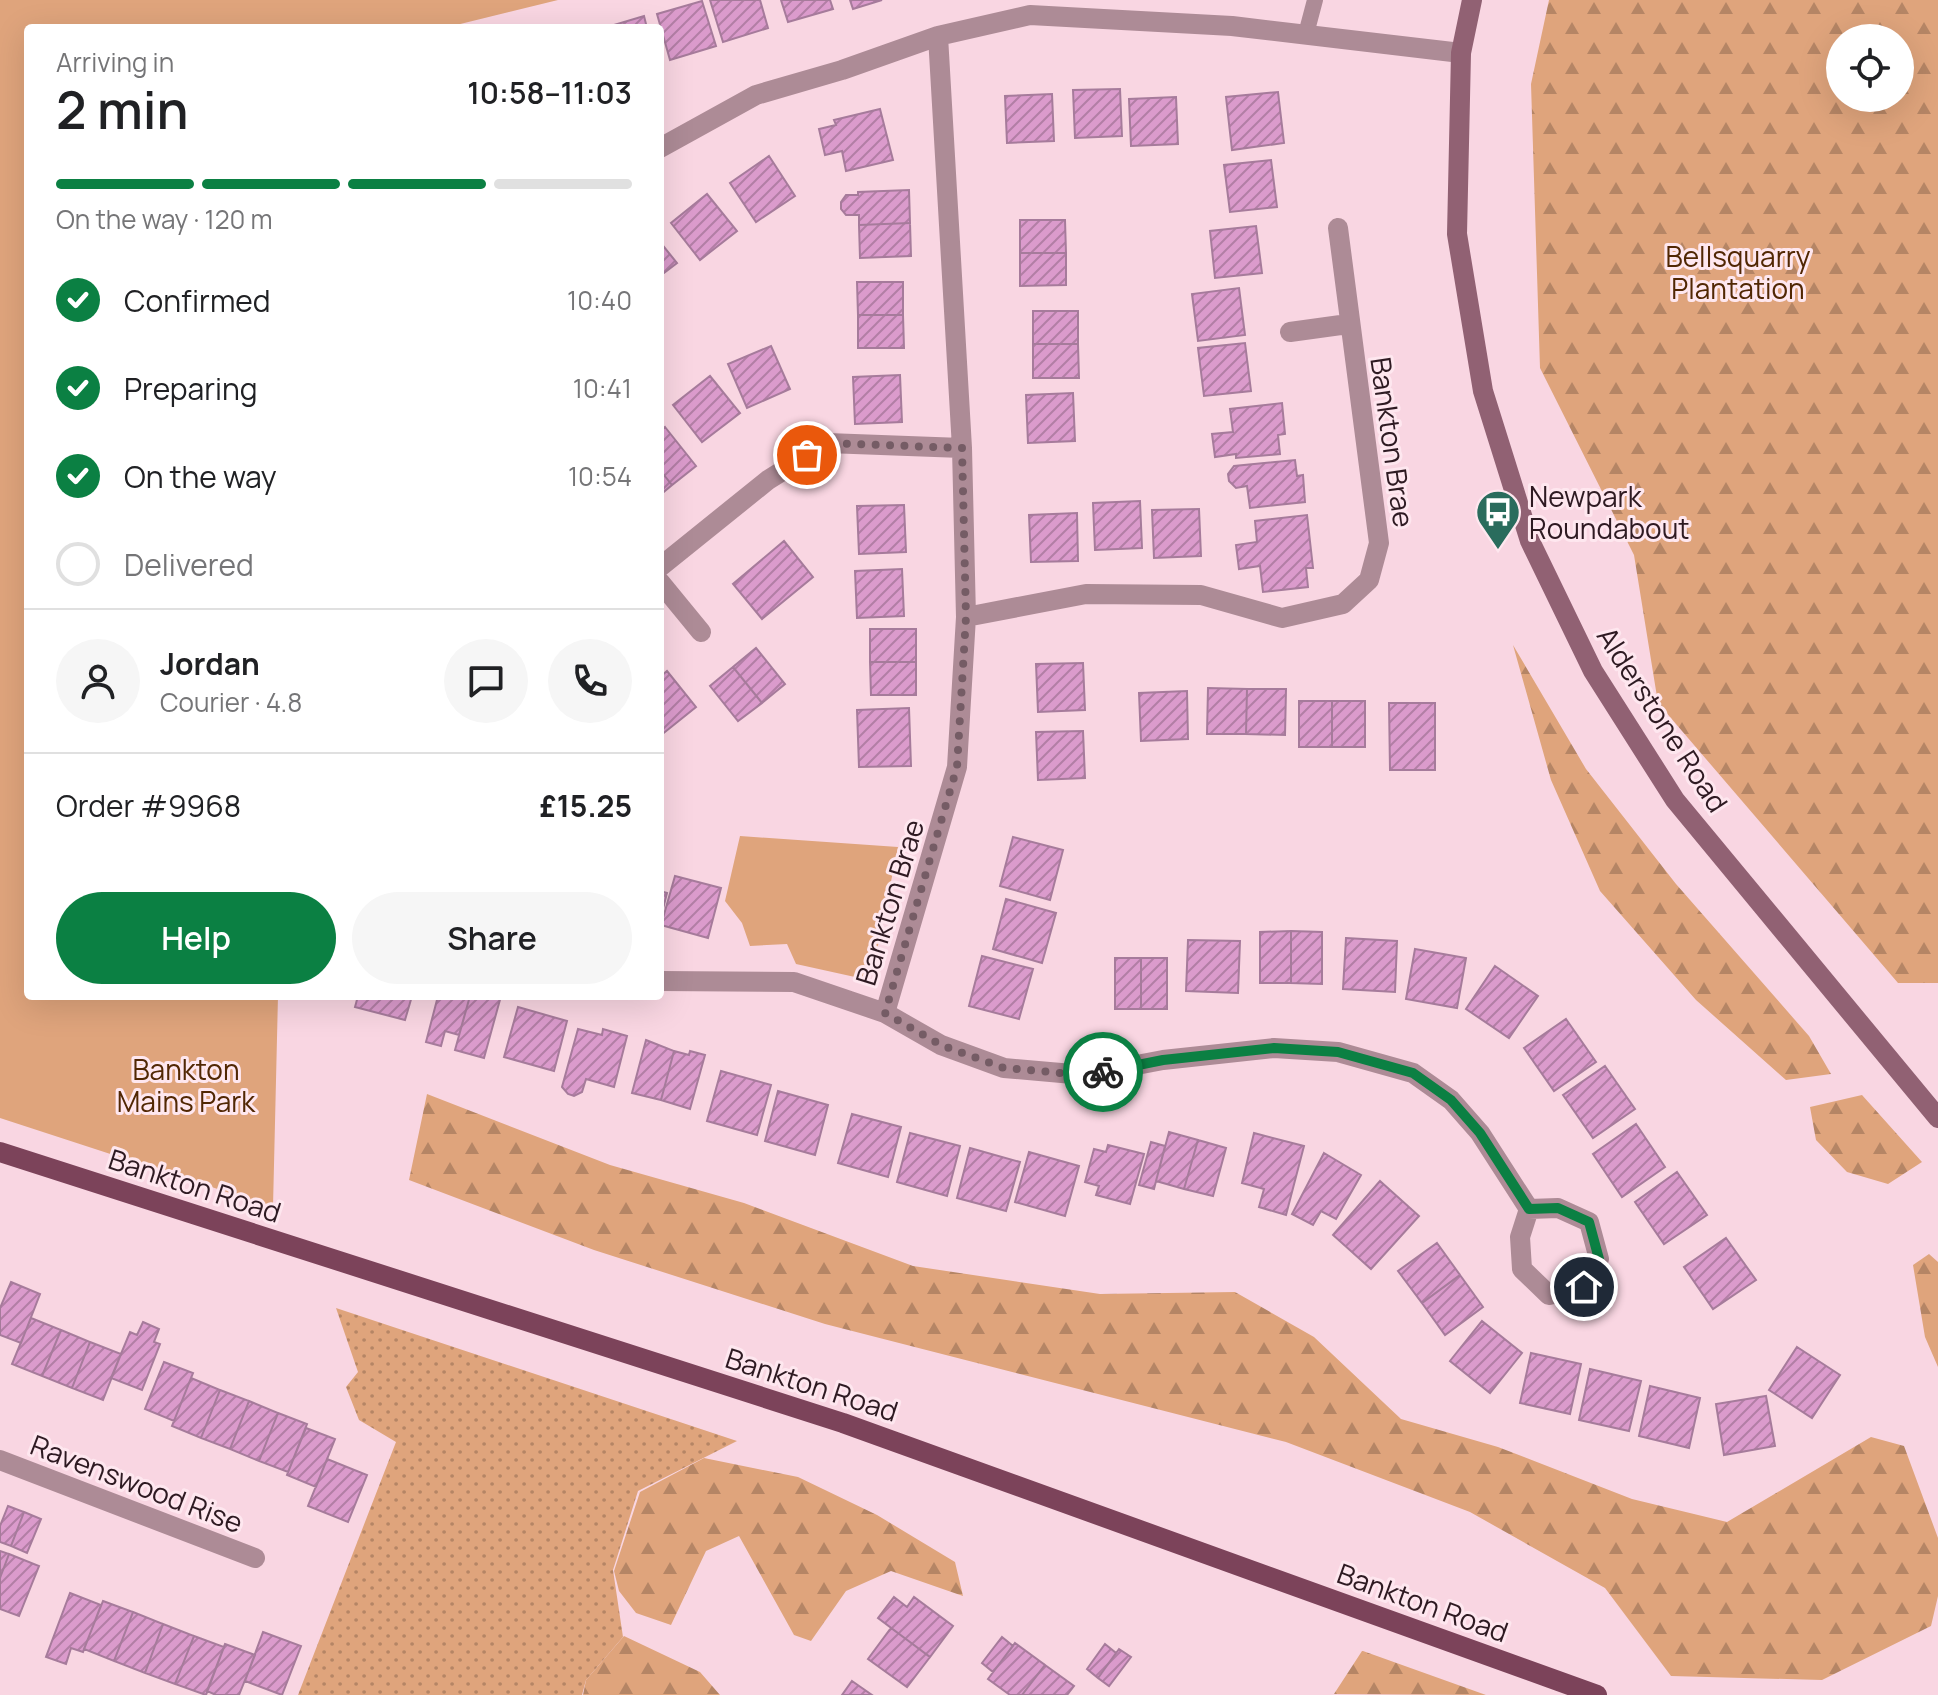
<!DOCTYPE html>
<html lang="en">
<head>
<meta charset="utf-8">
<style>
	:root { --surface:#fff; --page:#f6f6f6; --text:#202124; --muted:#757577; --line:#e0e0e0; --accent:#0b8043 }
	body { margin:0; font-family:Manrope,sans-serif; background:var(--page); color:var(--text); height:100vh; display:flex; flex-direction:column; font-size:30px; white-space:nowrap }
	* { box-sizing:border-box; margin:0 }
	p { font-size:26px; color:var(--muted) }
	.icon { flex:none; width:44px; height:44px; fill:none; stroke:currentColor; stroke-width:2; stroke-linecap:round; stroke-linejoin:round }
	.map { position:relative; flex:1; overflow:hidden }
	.sheet { position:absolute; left:24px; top:24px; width:640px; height:976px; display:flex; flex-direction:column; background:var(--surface); border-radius:8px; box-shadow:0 8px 32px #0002 }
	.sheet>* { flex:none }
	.fabs { position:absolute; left:1826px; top:24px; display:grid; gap:16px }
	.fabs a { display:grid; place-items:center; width:88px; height:88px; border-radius:50%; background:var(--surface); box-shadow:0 8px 32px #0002; font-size:40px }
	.pin { position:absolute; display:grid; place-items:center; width:68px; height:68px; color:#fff; margin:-34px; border:4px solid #fff; border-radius:50%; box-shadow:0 2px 8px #0007 }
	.courier { position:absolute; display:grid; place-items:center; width:80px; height:80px; margin:-40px; border:6px solid #0b8043; border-radius:50%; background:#fff; color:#222; box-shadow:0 2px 10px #0007 }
	.overview em { font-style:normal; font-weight:600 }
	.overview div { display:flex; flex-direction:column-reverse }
	.overview { display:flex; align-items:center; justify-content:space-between; height:136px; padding:0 32px }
	h1 { font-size:52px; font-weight:600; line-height:60px }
	.bar { display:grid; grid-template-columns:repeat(4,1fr); gap:12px 8px; align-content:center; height:96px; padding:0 32px }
	.bar i { height:10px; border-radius:6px; background:var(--line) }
	.bar .active { background:var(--accent) }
	.bar p { grid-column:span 4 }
	.line { display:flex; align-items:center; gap:20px; padding:0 32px; border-top:2px solid var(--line) }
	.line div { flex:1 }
	.round { display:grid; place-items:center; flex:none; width:84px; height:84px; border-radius:42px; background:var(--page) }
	ol { padding:0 32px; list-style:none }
	li { display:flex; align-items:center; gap:24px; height:88px }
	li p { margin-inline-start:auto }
	li .icon { padding:8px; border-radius:50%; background:var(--accent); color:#fff; stroke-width:4 }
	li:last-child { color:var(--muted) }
	li i { width:44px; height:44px; border:4px solid var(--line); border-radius:50% }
	.cta { display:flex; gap:16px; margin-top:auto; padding:16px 32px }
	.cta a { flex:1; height:92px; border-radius:48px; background:var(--accent); color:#fff; font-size:32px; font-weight:600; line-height:92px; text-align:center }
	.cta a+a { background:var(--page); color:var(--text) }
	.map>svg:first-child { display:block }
	.grass { fill:url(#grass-dots) }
	.forest { fill:url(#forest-firs); fill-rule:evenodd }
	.park { fill:#dfa47c }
	.building { fill:url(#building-hatch); stroke:#a67b9b; stroke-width:2 }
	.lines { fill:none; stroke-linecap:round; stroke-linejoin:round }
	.lane { stroke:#ad8b96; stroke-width:16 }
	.street { stroke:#ad8b96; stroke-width:20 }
	.secondary { stroke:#916173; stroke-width:20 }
	.primary { stroke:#7c435a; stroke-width:20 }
	.done { stroke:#755c65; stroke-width:8; stroke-dasharray:0 14.4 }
	.route { stroke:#0b8043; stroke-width:10 }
	.labels { text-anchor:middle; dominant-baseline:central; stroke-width:6; stroke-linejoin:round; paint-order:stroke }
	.park-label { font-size:28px; fill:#512703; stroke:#fee7ef }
	.street-label { font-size:28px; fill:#2e1a22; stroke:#fee7ef }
	.poi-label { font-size:28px; fill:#2e1a22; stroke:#fee7ef; text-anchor:start }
</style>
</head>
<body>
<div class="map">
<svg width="1938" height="1695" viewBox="0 0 1938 1695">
	<defs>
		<pattern id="grass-dots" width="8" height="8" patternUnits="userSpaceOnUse" patternTransform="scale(2)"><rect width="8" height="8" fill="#dfa47c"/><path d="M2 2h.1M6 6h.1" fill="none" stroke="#b58565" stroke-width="1.8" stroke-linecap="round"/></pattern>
		<pattern id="forest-firs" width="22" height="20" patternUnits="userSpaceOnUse" patternTransform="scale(2)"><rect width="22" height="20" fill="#dfa47c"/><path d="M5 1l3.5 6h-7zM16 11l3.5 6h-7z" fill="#b58565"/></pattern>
		<pattern id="building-hatch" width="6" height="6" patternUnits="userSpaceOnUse" patternTransform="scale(2)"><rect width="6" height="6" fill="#db9bcc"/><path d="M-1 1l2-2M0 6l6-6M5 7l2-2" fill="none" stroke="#b27ea5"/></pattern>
	</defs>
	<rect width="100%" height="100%" fill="#f9d6e2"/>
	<path class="grass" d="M336,1308L737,1441L638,1491L613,1570L623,1637L586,1680L582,1695H298L396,1442L359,1420L346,1387L358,1372Z"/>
	<path class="forest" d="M1549,0H1938V983H1898L1658,703L1634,555L1540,368L1531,84ZM1840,38H1900V98H1840Z
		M1513,645L1586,769L1676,884L1809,1036L1831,1074L1786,1080L1696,1000L1600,891L1551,780Z
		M427,1094L610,1165L744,1203L913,1266L1100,1294L1235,1292L1314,1337L1401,1419L1498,1447L1632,1499L1727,1522L1871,1437L1904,1446L1938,1538V1596L1931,1626L1822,1680L1671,1676L1605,1588L1470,1512L1286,1442L825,1324L594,1250L409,1180Z
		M1862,1095L1922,1162L1888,1184L1847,1172L1816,1140L1810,1107Z
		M1929,1254L1938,1262V1367L1925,1337L1913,1265Z
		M704,1458L798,1477L877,1515L955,1562L963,1596L891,1571L846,1591L811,1641L794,1635L739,1536L706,1551L671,1625L636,1613L619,1591L614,1571L640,1492Z
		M624,1636L700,1672L720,1695H583L586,1680Z
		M1362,1651H1363L1486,1695L1334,1694Z"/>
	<path class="park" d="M0,0H558L444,28H28V996H278L273,1207L0,1118Z
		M740,836L898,847L873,970L864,979L796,964L787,944L750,946L742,923L725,901Z"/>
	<path class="building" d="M710,0H760L768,28L723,42Z
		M781,0H830L833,9L788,22Z
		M850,0H882L853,9Z
		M702,1L716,46L670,60L657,14Z
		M644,16L647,28H604Z
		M1120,89L1122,136L1075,138L1073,90Z
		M1278,92L1284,143L1232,150L1226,97Z
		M1052,94L1054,141L1007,143L1005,96Z
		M1176,97L1178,144L1131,146L1129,99Z
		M880,109L893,160L846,171L842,151L825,155L819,129L836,125L834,120Z
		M769,156L795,196L756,222L730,183Z
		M1271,160L1277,207L1230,212L1224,165Z
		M909,190L910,223L859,225V215H846L841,209V202L846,195H858V192Z
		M707,194L737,231L700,260L671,223Z
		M1020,220H1065L1066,253H1020Z
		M910,223L911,256L860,258L859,225Z
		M1256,226L1262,273L1215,278L1210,231Z
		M660,242L677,263L660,276Z
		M1020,253H1066V285L1020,286Z
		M857,282H903V315H858Z
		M1239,288L1245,335L1198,341L1192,294Z
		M1033,311H1078V344H1033Z
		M858,315H903L904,348H858Z
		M1245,343L1251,391L1204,396L1198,348Z
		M1033,344H1078L1079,378H1033Z
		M771,346L790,389L747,408L728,364Z
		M900,375L902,422L855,424L853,377Z
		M710,376L740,413L702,442L673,405Z
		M1073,393L1075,441L1028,443L1026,395Z
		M1282,403L1285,434L1278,435L1280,454L1236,458V454L1215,457L1212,434L1233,432L1230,409Z
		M665,427L696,466L672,485L660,470V431Z
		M1295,460L1297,476L1303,475L1305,502L1250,508L1247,486L1236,488L1229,481L1228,474L1234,466Z
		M660,470L672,485L660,495Z
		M1140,501L1142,548L1095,550L1093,503Z
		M904,505L906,552L859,554L857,506Z
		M1199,509L1201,556L1154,558L1152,510Z
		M1077,513L1078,561L1031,562L1029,515Z
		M1307,515L1313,568H1306L1308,587L1263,592L1260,566L1239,569L1236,545L1257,542L1255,521Z
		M784,541L813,577L762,619L733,584Z
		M902,569L904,616L857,618L855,571Z
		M870,629H916V662H870Z
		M756,648L785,684L762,703L733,667Z
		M870,662H916V695H871Z
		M1083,663L1085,710L1038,712L1036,664Z
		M733,667L762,703L738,721L710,686Z
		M667,671L696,707L660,736V677Z
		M1208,688L1247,689L1246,734H1207Z
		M1247,689H1286L1285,735L1246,734Z
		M1187,691L1188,739L1141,741L1139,693Z
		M1299,701H1332V747H1299Z
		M1332,701H1365V747H1332Z
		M1389,703H1435V770H1390Z
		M909,708L911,766L859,767L857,710Z
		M1083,731L1085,778L1038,780L1036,732Z
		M1013,837L1063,850L1050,900L1000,886Z
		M675,876L721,888L708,938L661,925Z
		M660,891L667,893L660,921Z
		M1006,899L1056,913L1042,963L993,949Z
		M1291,931L1322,932V984L1291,983Z
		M1291,931V983H1260V932Z
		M1346,938L1397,941L1395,992L1343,989Z
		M1188,940L1240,941L1238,993L1186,991Z
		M1415,949L1466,958L1457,1008L1406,999Z
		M982,956L1033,969L1019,1019L969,1006Z
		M1115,958H1141V1009H1115Z
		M1141,958H1167V1009H1141Z
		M1495,966L1538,996L1509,1038L1466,1009Z
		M358,996H412L405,1020L355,1007Z
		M438,996H470L459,1035L445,1031L441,1046L426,1042Z
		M470,996H501L484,1058L455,1050Z
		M518,1007L567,1021L554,1071L504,1057Z
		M1566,1019L1596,1062L1554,1091L1524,1048Z
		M578,1029L602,1035L603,1029L627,1036L614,1087L586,1079L582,1092L574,1096L568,1094L562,1087Z
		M646,1040L674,1051L661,1100L632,1093Z
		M674,1051L689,1055L690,1051L705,1055L690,1109L661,1100Z
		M1605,1066L1635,1109L1593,1138L1563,1095Z
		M721,1071L771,1085L757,1135L707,1121Z
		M778,1091L828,1105L815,1155L765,1141Z
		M852,1114L901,1127L888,1177L838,1163Z
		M1636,1124L1665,1167L1622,1197L1593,1154Z
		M1169,1132L1198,1140L1184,1189L1156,1181Z
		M910,1133L960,1146L947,1196L897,1182Z
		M1254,1133L1304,1146L1286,1215L1259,1207L1264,1189L1242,1183Z
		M1198,1140L1226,1148L1213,1196L1184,1189Z
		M1151,1142L1165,1146L1154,1189L1139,1185Z
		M1108,1145L1144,1154L1130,1204L1096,1195L1099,1186L1085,1182L1094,1149L1106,1152Z
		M970,1148L1020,1162L1006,1211L957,1198Z
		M1029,1152L1079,1166L1065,1216L1015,1202Z
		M1324,1153L1361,1175L1336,1219L1321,1211L1313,1225L1292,1214Z
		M1677,1172L1707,1215L1664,1244L1635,1202Z
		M1380,1181L1419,1216L1371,1269L1333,1235Z
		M1726,1238L1756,1280L1713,1309L1684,1267Z
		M1437,1243L1460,1275L1422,1303L1398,1271Z
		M1460,1275L1483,1307L1445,1335L1422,1303Z
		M11,1282L40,1294L21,1343L0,1335V1308Z
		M31,1318L61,1330L42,1376L12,1364Z
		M1482,1321L1522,1353L1490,1393L1450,1361Z
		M143,1322L159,1329L154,1342L160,1344L142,1390L111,1378L130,1332L137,1335Z
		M61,1330L90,1342L72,1388L42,1376Z
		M90,1342L121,1354L103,1400L72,1388Z
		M1797,1347L1840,1375L1812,1418L1769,1390Z
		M1531,1353L1581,1364L1570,1414L1520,1403Z
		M164,1362L193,1373L174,1421L145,1409Z
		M1590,1369L1641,1381L1629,1431L1579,1420Z
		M191,1378L220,1390L201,1438L172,1426Z
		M1650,1386L1700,1398L1689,1448L1639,1436Z
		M220,1390L249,1401L230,1449L201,1438Z
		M1766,1396L1775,1446L1724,1455L1716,1404Z
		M249,1401L278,1413L259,1461L230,1449Z
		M278,1413L307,1424L288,1472L259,1461Z
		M306,1428L335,1439L316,1487L287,1475Z
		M327,1459L367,1475L348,1522L308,1506Z
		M8,1506L24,1512L11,1546L0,1542V1526Z
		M24,1512L41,1519L27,1553L11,1546Z
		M0,1551L9,1554L0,1578Z
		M9,1554L39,1566L19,1616L0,1609V1578Z
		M70,1593L101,1605L83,1652L71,1648L66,1664L46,1657Z
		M894,1597L907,1607L914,1597L953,1626L930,1657L878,1618Z
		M103,1601L133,1612L114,1661L84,1649Z
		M133,1612L163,1624L145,1673L114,1661Z
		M163,1624L194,1636L175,1684L145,1673Z
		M891,1628L930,1657L907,1687L868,1659Z
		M263,1632L301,1646L282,1695L245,1681Z
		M194,1636L224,1647L206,1695L175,1684Z
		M1002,1637L1013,1646L993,1672L982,1663Z
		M1015,1643L1045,1665L1022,1695H1010L988,1679Z
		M225,1644L255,1655L239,1695H216L207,1691Z
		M1105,1644L1116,1653L1098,1678L1087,1669Z
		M1119,1649L1131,1657L1109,1686L1098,1678Z
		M1045,1665L1074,1686L1067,1695H1022Z
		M852,1681L872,1695H842Z"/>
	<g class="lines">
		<path class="lane" d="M1306,34L1315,0"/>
		<path class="street" d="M660,148L756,95L842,70L938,36L1030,15L1232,26L1461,53
			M1290,332L1348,324
			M660,567L768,480L827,443L962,448
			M660,582L701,632
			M966,617L1086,594L1201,595L1282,618L1343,604L1369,580L1379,543L1338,228
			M660,981L794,982L885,1013L941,1045L1004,1068L1084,1075L1163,1060L1274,1048L1338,1052L1413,1073L1451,1100L1480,1133L1529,1209L1558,1208L1589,1222L1599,1259L1584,1287L1549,1295L1522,1269L1520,1237L1529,1209
			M885,1013L957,767L966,617L962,448L938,36
			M0,1460L255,1558"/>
		<path class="secondary" d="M1472,0L1461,53L1457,234L1483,391L1530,541L1593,671L1675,800L1938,1118"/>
		<path class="primary" d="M0,1152L843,1423L1597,1695"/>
	</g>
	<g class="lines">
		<path class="done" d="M807,455L827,443L962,448L966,617L957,767L885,1013L941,1045L1004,1068L1084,1075L1103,1072"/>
		<path class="route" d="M1103,1072L1163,1060L1274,1048L1338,1052L1413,1073L1451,1100L1480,1133L1529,1209L1558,1208L1589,1222L1599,1259L1584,1287"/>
	</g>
	<defs>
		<g id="bus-pin" transform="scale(2.3)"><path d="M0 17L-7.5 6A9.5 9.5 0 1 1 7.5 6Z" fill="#2a6c5d" stroke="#fee7ef"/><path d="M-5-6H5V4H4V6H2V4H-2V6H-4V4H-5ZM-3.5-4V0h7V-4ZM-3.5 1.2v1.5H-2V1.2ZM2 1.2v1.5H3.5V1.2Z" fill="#fff"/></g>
	</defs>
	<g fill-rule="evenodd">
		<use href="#bus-pin" x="1498" y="512"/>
	</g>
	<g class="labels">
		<g class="park-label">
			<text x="1738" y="256">Bellsquarry<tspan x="1738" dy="32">Plantation</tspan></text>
			<text x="186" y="1069">Bankton<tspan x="186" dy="32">Mains Park</tspan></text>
		</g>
		<g class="street-label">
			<text transform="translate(1393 442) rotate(82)">Bankton Brae</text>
			<text transform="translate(1663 719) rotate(57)">Alderstone Road</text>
			<text transform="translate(889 902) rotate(-73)">Bankton Brae</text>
			<text transform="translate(195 1185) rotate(18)">Bankton Road</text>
			<text transform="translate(812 1384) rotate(18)">Bankton Road</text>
			<text transform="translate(137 1483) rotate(21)">Ravenswood Rise</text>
			<text transform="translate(1423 1602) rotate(20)">Bankton Road</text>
		</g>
		<g class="poi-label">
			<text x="1529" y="496">Newpark<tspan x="1529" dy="32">Roundabout</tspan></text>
		</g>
	</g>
</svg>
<div class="fabs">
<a><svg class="icon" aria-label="locate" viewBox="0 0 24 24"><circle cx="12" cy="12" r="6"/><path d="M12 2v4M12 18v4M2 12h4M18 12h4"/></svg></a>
</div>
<div class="pin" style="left:807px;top:455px;background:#ea580c"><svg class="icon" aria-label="bag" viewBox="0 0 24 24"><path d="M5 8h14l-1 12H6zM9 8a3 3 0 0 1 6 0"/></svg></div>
<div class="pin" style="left:1584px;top:1287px;background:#1f2937"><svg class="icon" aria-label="home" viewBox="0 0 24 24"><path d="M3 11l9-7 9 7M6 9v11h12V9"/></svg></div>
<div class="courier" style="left:1103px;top:1072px"><svg class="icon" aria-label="bike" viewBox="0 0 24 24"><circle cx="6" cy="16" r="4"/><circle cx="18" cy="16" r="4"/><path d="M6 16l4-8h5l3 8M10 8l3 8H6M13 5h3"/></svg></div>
<section class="sheet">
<div class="overview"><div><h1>2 min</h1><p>Arriving in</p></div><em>10:58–11:03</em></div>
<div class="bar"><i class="active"></i><i class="active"></i><i class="active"></i><i></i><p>On the way · 120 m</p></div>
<ol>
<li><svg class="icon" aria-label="check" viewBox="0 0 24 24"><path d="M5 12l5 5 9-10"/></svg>Confirmed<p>10:40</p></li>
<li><svg class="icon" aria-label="check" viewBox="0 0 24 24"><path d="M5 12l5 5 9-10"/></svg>Preparing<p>10:41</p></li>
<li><svg class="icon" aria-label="check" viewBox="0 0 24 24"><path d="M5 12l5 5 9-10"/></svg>On the way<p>10:54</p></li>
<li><i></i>Delivered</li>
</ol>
<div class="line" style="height:144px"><a class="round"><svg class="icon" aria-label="person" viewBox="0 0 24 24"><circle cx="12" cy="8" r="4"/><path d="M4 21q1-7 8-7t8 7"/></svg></a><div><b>Jordan</b><p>Courier · 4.8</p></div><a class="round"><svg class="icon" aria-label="chat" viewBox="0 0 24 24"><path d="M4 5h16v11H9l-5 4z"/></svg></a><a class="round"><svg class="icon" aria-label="phone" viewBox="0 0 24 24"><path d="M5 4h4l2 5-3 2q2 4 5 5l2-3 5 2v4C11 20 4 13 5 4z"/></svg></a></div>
<div class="line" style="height:104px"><div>Order #9968</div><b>£15.25</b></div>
<div class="cta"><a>Help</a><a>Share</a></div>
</section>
</div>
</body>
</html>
